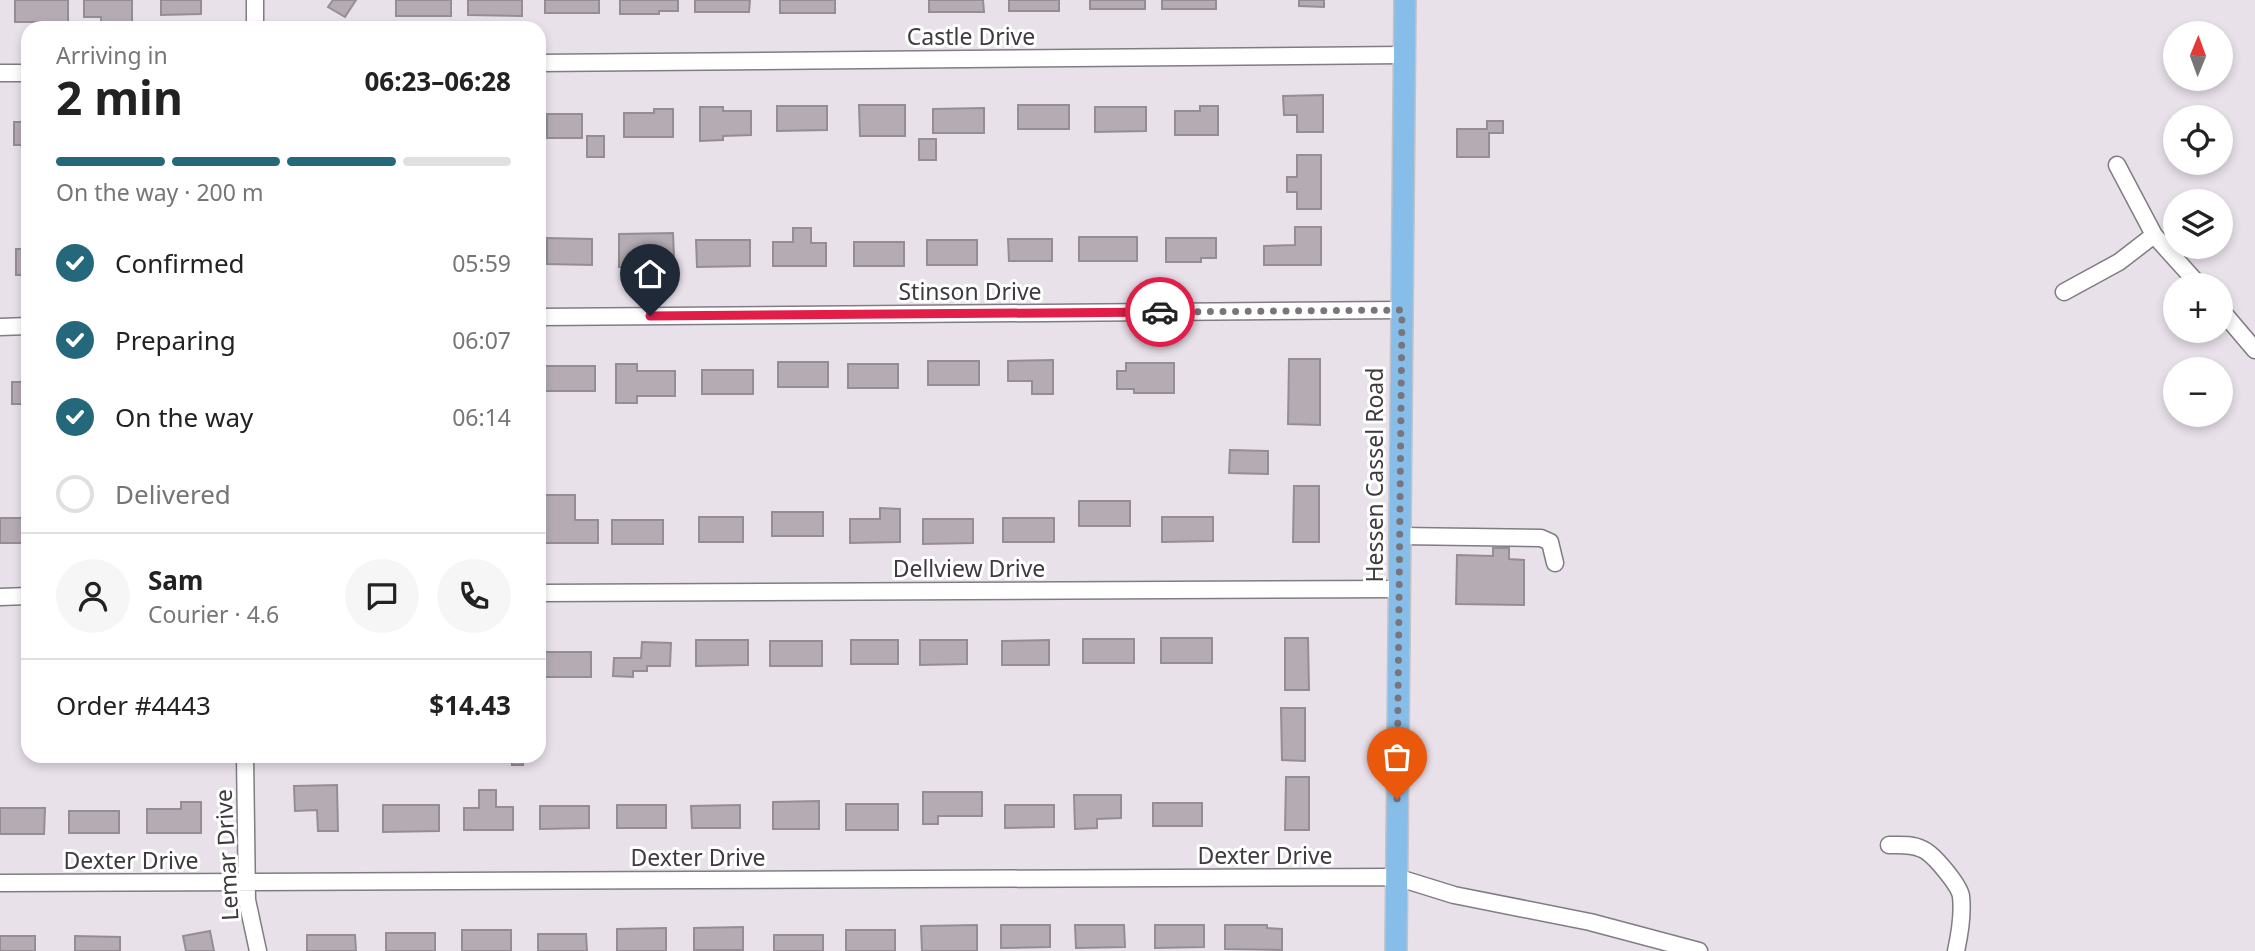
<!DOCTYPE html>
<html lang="en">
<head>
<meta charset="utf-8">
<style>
	:root { --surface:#fff; --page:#f6f6f6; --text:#222; --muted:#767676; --line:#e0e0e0; --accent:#26687b }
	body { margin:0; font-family:"Noto Sans",sans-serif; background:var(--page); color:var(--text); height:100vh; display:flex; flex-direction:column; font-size:26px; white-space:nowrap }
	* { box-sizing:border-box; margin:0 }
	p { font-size:23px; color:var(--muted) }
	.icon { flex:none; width:38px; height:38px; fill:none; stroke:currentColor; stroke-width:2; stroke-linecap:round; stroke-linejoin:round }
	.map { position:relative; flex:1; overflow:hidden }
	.panel { position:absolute; left:21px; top:21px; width:525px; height:742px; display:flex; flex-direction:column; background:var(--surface); border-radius:21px; box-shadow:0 4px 10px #0003 }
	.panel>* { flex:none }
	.needle { width:46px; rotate:1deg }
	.fabs { position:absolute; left:2163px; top:21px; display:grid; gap:14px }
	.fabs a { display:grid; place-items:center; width:70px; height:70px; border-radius:50%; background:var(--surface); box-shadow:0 4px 10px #0003; font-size:35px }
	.pin { position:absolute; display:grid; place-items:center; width:60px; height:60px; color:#fff; margin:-72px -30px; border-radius:50% 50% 50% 0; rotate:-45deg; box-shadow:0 0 7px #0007 }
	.pin .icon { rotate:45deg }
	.courier { position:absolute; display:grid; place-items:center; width:70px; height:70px; margin:-35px; border:5px solid #e11d48; border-radius:50%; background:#fff; color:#222; box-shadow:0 2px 9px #0007 }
	.headline em { font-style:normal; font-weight:700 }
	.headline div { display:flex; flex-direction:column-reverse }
	.headline { display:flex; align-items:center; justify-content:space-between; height:119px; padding:0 35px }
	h1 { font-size:46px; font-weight:700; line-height:52px }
	.bar { display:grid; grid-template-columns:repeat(4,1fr); gap:10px 7px; align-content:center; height:84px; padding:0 35px }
	.bar i { height:9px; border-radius:5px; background:var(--line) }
	.bar .active { background:var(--accent) }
	.bar p { grid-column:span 4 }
	.line { display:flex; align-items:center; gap:18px; padding:0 35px; border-top:2px solid var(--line) }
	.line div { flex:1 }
	.round { display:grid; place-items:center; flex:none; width:74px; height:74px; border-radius:37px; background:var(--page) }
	ol { padding:0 35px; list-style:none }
	li { display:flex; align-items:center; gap:21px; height:77px }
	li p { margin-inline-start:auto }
	li .icon { padding:7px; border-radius:50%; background:var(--accent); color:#fff; stroke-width:4 }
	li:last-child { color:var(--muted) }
	li i { width:38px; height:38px; border:4px solid var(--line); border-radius:50% }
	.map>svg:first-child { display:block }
	.building { fill:#b5acb3; stroke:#968d94; stroke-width:2 }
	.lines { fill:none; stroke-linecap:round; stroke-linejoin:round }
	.minor-casing { stroke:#817b83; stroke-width:19 }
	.major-casing { stroke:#c5c4c5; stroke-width:24 }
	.minor { stroke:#fff; stroke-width:16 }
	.major { stroke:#86bee9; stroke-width:21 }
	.done { stroke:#7a757b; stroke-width:7; stroke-dasharray:0 12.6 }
	.route { stroke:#e11d48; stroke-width:9 }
	.labels { text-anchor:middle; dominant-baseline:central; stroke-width:6; stroke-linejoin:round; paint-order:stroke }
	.street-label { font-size:23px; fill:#3e3b3f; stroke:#fff }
</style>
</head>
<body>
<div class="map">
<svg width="2255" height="951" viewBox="0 0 2255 951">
	<rect width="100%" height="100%" fill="#e9e1ea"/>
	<path class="building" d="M15,0H68V22H15Z
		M84,0H132V24H101V17H84Z
		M161,0H201V14L161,15Z
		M333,0H332H356L345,17L328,7Z
		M396,0H451V16H396Z
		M468,0H522V16L468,15Z
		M545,0H599V13H545Z
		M620,0H678V11H659V14H620Z
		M695,0H750L749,12H695Z
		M780,0H835V13H780Z
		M929,0H983L984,12H929Z
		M1009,0H1059V11H1009Z
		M1090,0H1145V9H1090Z
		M1162,0H1216V9H1162Z
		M1299,0H1324V7L1299,6Z
		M1323,95V132H1297V115H1284L1283,96Z
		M859,105H905V136H860Z
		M1018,105H1069V129H1018Z
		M777,106H827V130L777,131Z
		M1200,106H1218V135H1175V111H1200Z
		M700,107H723V111H751V135L723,136V140L700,141Z
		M1095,107H1146V131L1095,132Z
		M984,108V133H933V109Z
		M654,109H673V137H624V113H654Z
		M547,114H582V138H547Z
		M1487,121H1503V133H1489V157H1457V129H1487Z
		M14,122H28V145H14Z
		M587,136H604V157H587Z
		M919,139H936V160H919Z
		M1297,155H1321V209H1297V192H1287V177H1297Z
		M1295,227H1321V265H1264V246L1295,245Z
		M793,228H811V243H826V266H773V242H793Z
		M673,233L674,258L641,259V267H619V234Z
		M1079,237H1137V261H1079Z
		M547,238L592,239V265L547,264Z
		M1166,238H1216V258H1201V262H1166Z
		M1008,239H1052V261H1009Z
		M696,240H750V266L697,267Z
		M927,240H977V265H927Z
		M854,242H904V266H854Z
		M16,249H28V275H16Z
		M1289,359H1320V425L1288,424Z
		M1053,360V394H1032V381H1008V361Z
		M928,361H979V385H928Z
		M778,362H828V387H778Z
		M1126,363H1174V393H1134V389H1117V371H1126Z
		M616,364H637V371H675V396H637V403H616Z
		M848,364H898V388H848Z
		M544,366H595V391H544Z
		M702,370H753V394H702Z
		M28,375V404H12V382H28Z
		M1230,450L1268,451V474L1229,473Z
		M1294,486H1319V542H1293Z
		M539,495H575V520H598V543H539Z
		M1079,501H1130V526H1079Z
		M880,508L900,509V542L850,543V519H880Z
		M772,512H823V536H772Z
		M699,517H743V542H699Z
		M1162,517H1213V541L1162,542Z
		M0,518H28V543H0Z
		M1003,518H1054V542H1003Z
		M923,519H973V543L923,544Z
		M612,520H663V544H612Z
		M1493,548H1509V559L1524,560V605L1456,604L1457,555L1493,556Z
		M1161,638H1212V663H1161Z
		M1285,638H1308L1309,690H1285Z
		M1083,639H1134V663H1083Z
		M696,640H748V665L696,666Z
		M851,640H898V664H851Z
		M920,640H967V664L920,665Z
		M1049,640V665H1002V641Z
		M770,641H822V666H770Z
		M642,642L671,643L670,666H647V671H633V677L613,676L614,658H641Z
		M539,652H591V677H539Z
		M1281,708H1305V761L1282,760Z
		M512,756H523V765H512Z
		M1286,777H1309V830H1285Z
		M337,785L338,831H318L317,810L295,811L294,786Z
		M479,790H496V807H513V830H464V808H479Z
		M923,792H982V816H938V824H923Z
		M1074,795H1121V818L1097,819V828L1075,829Z
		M819,801V829H773V802Z
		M181,802H201V833H147V809H181Z
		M1153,803H1202V826H1153Z
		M846,804H898V830H846Z
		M383,805H439V831L383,832Z
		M617,805H666V828H617Z
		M740,805V828H692L691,806Z
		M1005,805H1054V827L1005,828Z
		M540,806H589V828L540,829Z
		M0,808H45L44,834H0Z
		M69,811H119V833H69Z
		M977,925V951H922L921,926Z
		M1001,925H1050V947L1001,948Z
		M1075,925H1124L1125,947L1076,948Z
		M1155,925H1204V947L1155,948Z
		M1225,925H1267V928L1282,929V950L1225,949Z
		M743,927V950H694V928Z
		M666,928V951H617V929Z
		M462,930H511V951H462Z
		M846,930H895V951H846Z
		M210,931L214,951H186L183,936Z
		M386,933H435V951H386Z
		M538,934H586L587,951H538Z
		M307,935H355L356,951H307Z
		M774,935H823V951H774Z
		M0,936H35V951H0Z
		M75,936L120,937V951H75Z"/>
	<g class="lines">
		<g class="minor-casing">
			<path id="minor" d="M255,28V0
				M539,63L1404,55
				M0,73H28
				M2117,165L2154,235L2199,285
				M2064,292L2119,262L2154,235
				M2221,310L2255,350
				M539,317L1402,310
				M0,327L28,326
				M1400,536L1541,538L1550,542L1555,563
				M539,593L1399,589
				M0,597L28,596
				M245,756L247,900L258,951
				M1889,845C1900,845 1912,844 1922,849C1933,853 1959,885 1961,896C1963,914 1960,933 1956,951
				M0,883L1396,877L1454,895L1590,922L1699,951"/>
		</g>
		<g class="major-casing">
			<path id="major" d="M1396,951L1405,0"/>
		</g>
		<use href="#minor" class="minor"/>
		<use href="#major" class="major"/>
	</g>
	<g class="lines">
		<path class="done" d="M1160,312L1402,310L1397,799"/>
		<path class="route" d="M650,316L1160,312"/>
	</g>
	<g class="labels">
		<g class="street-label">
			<text x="971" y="36">Castle Drive</text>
			<text x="970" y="291">Stinson Drive</text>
			<text transform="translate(1374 475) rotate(-90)">Hessen Cassel Road</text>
			<text x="969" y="568">Dellview Drive</text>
			<text transform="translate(226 855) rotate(-93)">Lemar Drive</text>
			<text x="1265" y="855">Dexter Drive</text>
			<text x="698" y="857">Dexter Drive</text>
			<text x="131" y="860">Dexter Drive</text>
		</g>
	</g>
</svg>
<div class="fabs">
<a><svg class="needle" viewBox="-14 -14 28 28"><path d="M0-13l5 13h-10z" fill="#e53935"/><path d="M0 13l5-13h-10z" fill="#767676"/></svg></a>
<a><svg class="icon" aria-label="locate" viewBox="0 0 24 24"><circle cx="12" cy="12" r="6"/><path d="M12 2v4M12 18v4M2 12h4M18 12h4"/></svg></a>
<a><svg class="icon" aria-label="layers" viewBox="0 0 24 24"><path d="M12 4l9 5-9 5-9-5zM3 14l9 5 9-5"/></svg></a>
<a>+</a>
<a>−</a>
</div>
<div class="pin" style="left:1397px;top:799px;background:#ea580c"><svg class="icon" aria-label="bag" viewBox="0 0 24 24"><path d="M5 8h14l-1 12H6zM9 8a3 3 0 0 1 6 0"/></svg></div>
<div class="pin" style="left:650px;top:316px;background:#1f2937"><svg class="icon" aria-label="home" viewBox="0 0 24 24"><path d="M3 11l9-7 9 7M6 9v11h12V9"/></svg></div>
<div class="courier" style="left:1160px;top:312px"><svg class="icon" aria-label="car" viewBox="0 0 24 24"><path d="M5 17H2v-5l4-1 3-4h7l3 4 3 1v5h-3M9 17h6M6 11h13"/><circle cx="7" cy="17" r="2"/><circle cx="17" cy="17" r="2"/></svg></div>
<section class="panel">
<div class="headline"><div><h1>2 min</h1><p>Arriving in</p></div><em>06:23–06:28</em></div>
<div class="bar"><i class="active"></i><i class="active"></i><i class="active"></i><i></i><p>On the way · 200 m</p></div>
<ol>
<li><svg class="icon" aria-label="check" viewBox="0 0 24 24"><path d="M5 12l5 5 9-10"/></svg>Confirmed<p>05:59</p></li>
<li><svg class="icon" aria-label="check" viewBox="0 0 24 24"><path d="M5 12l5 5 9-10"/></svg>Preparing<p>06:07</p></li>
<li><svg class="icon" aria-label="check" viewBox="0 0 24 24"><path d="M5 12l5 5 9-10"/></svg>On the way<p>06:14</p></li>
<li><i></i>Delivered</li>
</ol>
<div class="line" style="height:126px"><a class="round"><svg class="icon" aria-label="person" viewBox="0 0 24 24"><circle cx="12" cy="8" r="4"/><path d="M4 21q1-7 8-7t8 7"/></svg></a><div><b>Sam</b><p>Courier · 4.6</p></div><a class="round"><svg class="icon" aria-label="chat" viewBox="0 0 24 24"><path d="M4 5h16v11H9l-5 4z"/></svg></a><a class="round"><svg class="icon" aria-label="phone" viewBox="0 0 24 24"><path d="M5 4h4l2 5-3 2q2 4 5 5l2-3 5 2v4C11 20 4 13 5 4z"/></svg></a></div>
<div class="line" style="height:91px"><div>Order #4443</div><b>$14.43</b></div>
</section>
</div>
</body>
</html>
